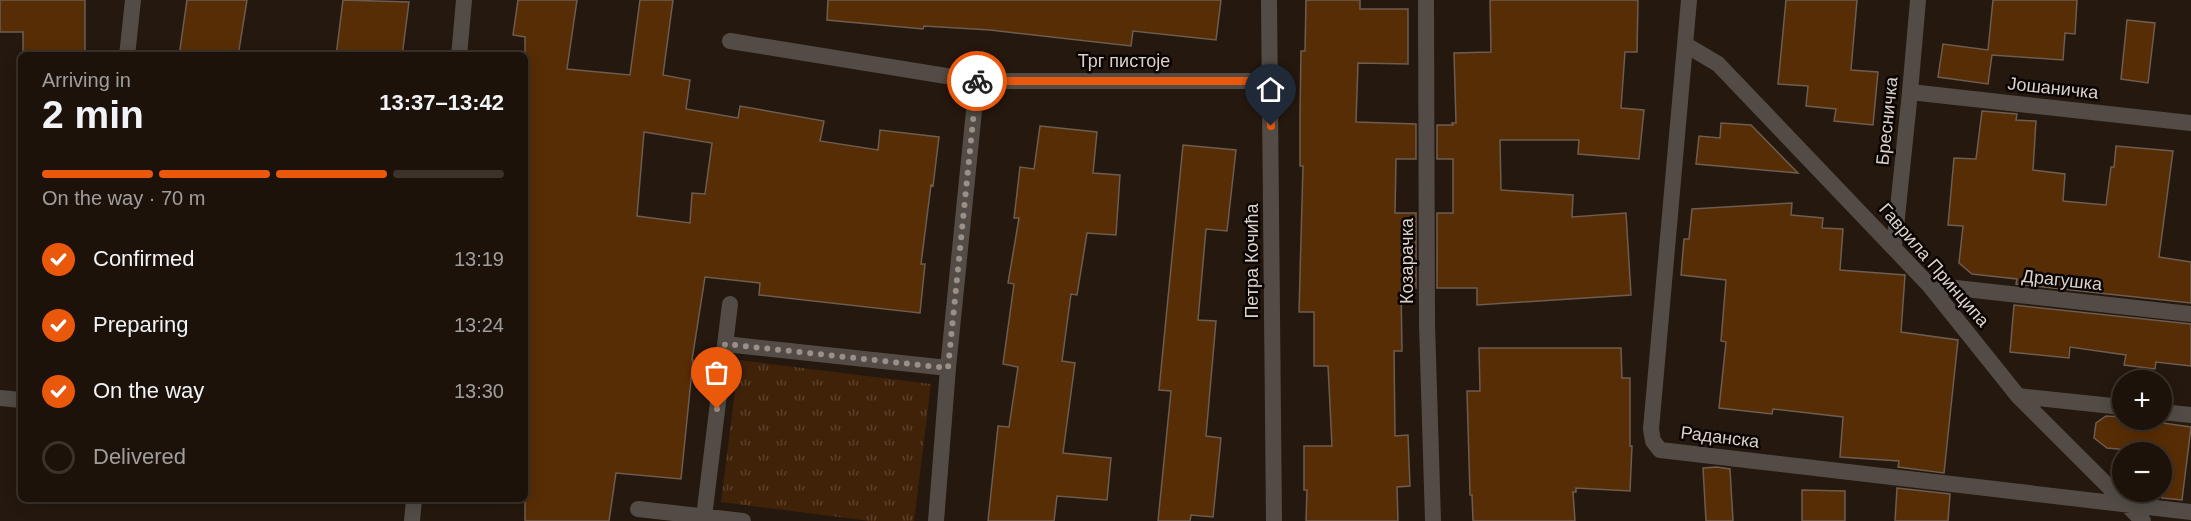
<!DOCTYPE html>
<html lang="en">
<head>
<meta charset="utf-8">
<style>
	:root { --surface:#1c120a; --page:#292018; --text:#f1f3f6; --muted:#a09e9c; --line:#3a322b; --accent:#ea580c }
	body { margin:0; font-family:Helvetica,sans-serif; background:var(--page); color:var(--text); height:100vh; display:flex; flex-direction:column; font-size:22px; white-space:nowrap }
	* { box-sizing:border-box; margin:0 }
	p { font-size:20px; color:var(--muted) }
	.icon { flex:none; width:33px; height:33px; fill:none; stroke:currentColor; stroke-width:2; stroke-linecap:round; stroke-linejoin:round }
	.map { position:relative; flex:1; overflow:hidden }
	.drawer { position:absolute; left:18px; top:52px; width:510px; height:450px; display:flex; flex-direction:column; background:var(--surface); border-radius:9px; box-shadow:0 3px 15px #0003,0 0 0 2px var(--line) }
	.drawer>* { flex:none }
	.controls { position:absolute; left:2112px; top:370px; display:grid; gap:12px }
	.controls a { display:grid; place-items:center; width:60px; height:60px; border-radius:50%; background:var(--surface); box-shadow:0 3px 15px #0003,0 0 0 2px var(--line); font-size:30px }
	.pin { position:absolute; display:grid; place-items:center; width:51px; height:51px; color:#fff; margin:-62px -26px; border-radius:50% 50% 50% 0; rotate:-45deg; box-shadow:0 0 6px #0007 }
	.pin .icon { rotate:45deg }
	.courier { position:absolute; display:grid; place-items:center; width:60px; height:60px; margin:-30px; border:4px solid #ea580c; border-radius:50%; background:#fff; color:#222; box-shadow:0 2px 8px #0007 }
	.headline em { font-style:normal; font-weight:800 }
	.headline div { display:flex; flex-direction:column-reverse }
	.headline { display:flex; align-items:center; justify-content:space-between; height:102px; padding:0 24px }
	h1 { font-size:39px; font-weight:800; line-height:45px }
	.bar { display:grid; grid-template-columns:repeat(4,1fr); gap:9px 6px; align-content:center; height:72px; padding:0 24px }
	.bar i { height:8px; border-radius:4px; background:var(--line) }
	.bar .selected { background:var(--accent) }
	.bar p { grid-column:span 4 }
	ol { padding:0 24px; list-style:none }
	li { display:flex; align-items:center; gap:18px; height:66px }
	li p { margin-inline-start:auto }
	li .icon { padding:6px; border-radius:50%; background:var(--accent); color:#fff; stroke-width:4 }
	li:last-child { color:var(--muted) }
	li i { width:33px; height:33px; border:3px solid var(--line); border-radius:50% }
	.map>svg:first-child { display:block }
	.park { fill:url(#park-tufts) }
	.building { fill:#572d05; stroke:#6d5c50; stroke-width:1.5; fill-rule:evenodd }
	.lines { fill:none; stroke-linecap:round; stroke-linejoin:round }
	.minor { stroke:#534c46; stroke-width:16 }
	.done { stroke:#9b9088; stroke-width:6; stroke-dasharray:0 10.8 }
	.route { stroke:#ea580c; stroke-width:8 }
	.labels { text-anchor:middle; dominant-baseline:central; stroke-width:5; stroke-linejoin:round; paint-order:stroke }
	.street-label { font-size:18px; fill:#dbd1ca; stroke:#0a0503 }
</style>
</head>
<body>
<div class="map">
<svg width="2191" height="521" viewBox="0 0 2191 521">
	<defs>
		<pattern id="park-tufts" width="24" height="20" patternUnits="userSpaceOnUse" patternTransform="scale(1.5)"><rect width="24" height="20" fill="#402209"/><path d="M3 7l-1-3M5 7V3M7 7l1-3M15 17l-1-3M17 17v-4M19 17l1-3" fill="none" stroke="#5b412c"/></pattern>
	</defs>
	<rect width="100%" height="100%" fill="#25180e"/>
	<path class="park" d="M739,360L931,384L914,521H870L721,502Z"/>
	<path class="building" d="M0,0H85V56H23V32H0Z
		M187,0H247L238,56H179Z
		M343,0L409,2L402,56H336Z
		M518,0H577L567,69L630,75L640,0H673L663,75L690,80L686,109L738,118L740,106L824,121L820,141L878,150L880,130L939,137L933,186L931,185L921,264H925L920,313L759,295L760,283L705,277L692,360H693L681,479L616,473L609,521H525V37L513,35ZM644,132L712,143L705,194L692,193L690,223L637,216Z
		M828,0H1221L1216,40L1133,31L1131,46L990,30L924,26L923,29L827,20Z
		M1306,0H1360V9H1408V64L1358,63L1356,122L1416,124V159H1396L1395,213H1416V288H1401L1402,351H1394L1395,436L1408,435L1410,486L1397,487L1398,521H1306L1307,490H1304V446H1332L1328,366H1314V312H1299L1303,166H1300V113L1301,51H1305Z
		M1490,0H1638L1637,52H1625L1621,108L1644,110L1639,159L1578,154L1579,140H1500L1501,190L1573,195L1572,217L1626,213L1631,295L1477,305V288H1437V213H1453V159H1437V125H1453L1452,123H1456L1454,53L1491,52Z
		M1786,0H1857L1851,70L1878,72L1873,125L1834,121L1836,109L1806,106L1808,86L1778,84Z
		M1993,0H2077L2075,34L2065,33L2063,60L1992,55L1988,84L1938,77L1943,44L1988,50Z
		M2127,20L2155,23L2148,83L2121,79Z
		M1982,111L2017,114L2016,120L2036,121L2033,170L2065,174L2063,201L2106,205L2111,167H2114L2116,146L2173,151L2159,257L2191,262V303L2016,284L2017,279L1972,274L1959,263L1963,226L1948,225L1954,158L1976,159Z
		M1721,123L1751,125L1798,173L1696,164L1699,136L1720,138Z
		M1040,126L1097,132L1093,173L1120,175L1116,235L1087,233L1077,295L1071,294L1062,361L1075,363L1063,453L1111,458L1107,500L1057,496L1054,521H988L998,426L1009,427L1018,367L1003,364L1014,284L1008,283L1019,218H1014L1017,193L1020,167L1034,169Z
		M1183,145L1236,150L1227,231L1206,229L1198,320L1216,321L1206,436L1221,438L1213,517L1191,515L1190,521H1158L1171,391L1159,390Z
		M1792,203L1791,215L1823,218L1822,228L1843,229L1840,270L1905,275L1901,332L1958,340L1944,473L1898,467L1899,461L1840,457L1843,417L1773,409L1772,414L1719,408L1726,342L1721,341L1726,280L1681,275L1684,239H1689L1692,209Z
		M2014,305L2191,324V366L2156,362L2155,369L2124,365L2126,355L2070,347L2069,358L2010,352Z
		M1479,348H1621L1622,378H1630V446H1632L1630,491L1576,488V492H1573L1575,521H1473L1472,495H1470L1467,391H1480Z
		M2106,416L2122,417V420H2142L2191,427L2182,500L2162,498V453L2107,448L2094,438L2096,423Z
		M1717,467L1730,469L1733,521H1706L1703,468Z
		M1897,488L1950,494L1948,521H1895Z
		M1802,490L1845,491V521H1802Z"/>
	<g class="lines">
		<path class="minor" d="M1269,0L1274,521
			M1426,0L1427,324L1433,521
			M1689,0L1651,429L1653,441L1660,450L2191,512
			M730,41L977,81H1271
			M1686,45L1718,64L1929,285L2018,396L2143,521
			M127,56L133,0
			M459,56L464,0
			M1910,92L2191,123
			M1894,246L1910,92L1918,0
			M1929,285L2191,314
			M725,344L948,368
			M2018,396L2122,407
			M0,398L21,400
			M2162,412L2191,415
			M638,509L743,521
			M704,517L730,304
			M412,521L414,500
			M936,521L948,368L977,81"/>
	</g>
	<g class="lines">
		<path class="done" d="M717,409L725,344L948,368L977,81"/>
		<path class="route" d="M977,81H1270L1271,126"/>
	</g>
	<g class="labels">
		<g class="street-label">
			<text x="1124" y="61">Трг пистоје</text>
			<text transform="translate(2053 88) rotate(6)">Јошаничка</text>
			<text transform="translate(1887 121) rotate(-84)">Бресничка</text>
			<text transform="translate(1252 261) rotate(-90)">Петра Кочића</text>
			<text transform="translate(1407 261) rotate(-90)">Козарачка</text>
			<text transform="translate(1934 265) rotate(49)">Гаврила Принципа</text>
			<text transform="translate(2062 280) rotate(6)">Драгушка</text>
			<text transform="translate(1720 437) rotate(7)">Раданска</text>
		</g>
	</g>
</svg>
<div class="controls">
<a>+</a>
<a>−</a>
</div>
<div class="pin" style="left:717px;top:409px;background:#ea580c"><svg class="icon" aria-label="bag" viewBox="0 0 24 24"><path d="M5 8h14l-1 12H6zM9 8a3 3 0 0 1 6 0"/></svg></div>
<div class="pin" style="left:1271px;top:126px;background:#1f2937"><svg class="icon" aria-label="home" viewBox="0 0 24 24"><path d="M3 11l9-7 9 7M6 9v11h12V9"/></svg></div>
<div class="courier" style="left:977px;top:81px"><svg class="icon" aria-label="bike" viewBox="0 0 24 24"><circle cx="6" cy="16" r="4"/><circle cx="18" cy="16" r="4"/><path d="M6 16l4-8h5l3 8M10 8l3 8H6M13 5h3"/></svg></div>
<section class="drawer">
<div class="headline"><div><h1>2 min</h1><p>Arriving in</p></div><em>13:37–13:42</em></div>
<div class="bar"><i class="selected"></i><i class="selected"></i><i class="selected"></i><i></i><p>On the way · 70 m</p></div>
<ol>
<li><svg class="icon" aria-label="check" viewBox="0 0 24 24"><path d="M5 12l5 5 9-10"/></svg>Confirmed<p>13:19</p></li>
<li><svg class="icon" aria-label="check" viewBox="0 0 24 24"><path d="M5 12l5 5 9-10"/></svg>Preparing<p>13:24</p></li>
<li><svg class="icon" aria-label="check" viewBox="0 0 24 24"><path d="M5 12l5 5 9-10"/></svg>On the way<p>13:30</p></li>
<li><i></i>Delivered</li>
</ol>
</section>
</div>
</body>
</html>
